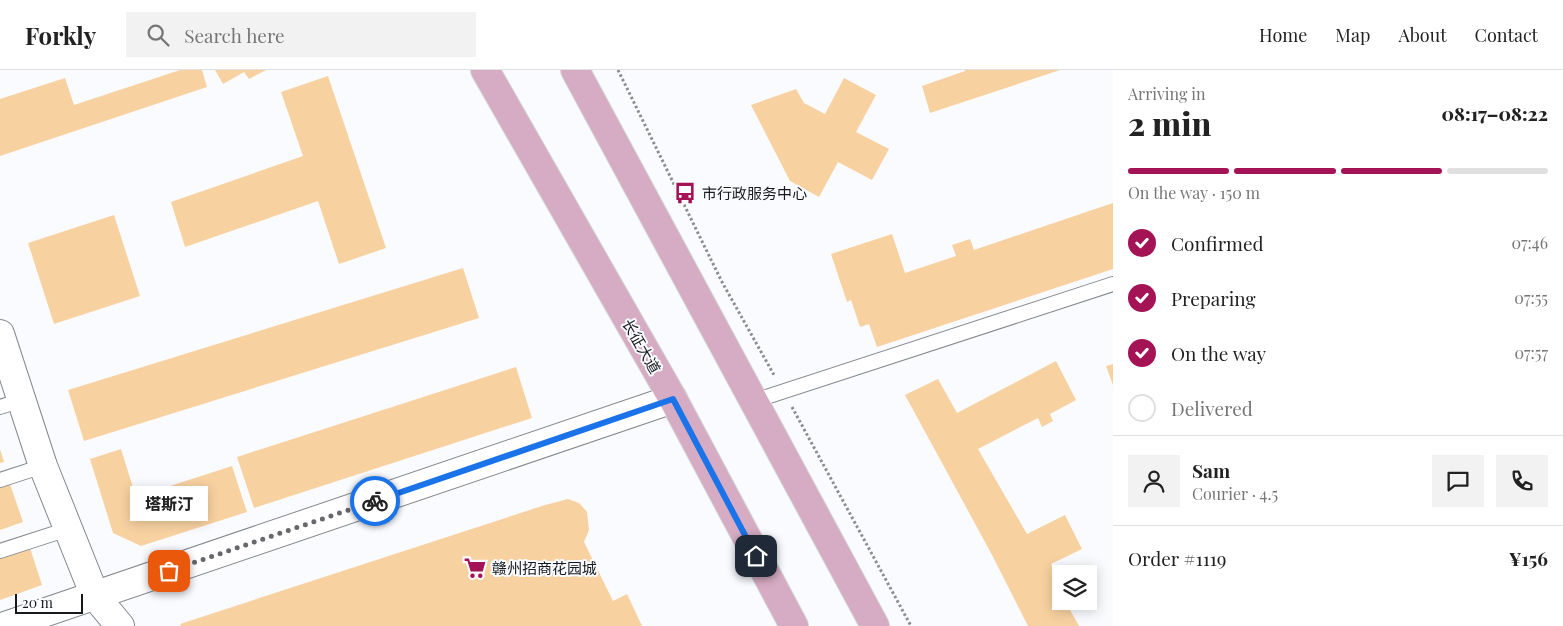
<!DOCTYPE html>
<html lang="en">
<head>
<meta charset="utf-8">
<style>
	:root { --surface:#fff; --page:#f2f2f2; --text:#222; --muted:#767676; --line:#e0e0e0; --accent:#a41356 }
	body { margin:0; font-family:"Playfair Display","Noto Sans SC",serif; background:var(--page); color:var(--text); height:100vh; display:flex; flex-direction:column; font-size:19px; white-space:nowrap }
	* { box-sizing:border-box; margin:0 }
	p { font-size:16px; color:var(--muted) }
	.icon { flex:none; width:28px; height:28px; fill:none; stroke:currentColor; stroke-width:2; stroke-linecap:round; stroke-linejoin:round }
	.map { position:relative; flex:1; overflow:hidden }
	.details { display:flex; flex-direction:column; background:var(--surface); width:450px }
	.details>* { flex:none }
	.controls { position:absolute; left:1052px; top:495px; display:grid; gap:10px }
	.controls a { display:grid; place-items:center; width:45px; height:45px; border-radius:0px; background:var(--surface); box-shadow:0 2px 12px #0003; font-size:25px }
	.scale { position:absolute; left:15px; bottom:12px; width:68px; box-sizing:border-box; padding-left:5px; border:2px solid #17191c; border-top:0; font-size:14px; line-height:18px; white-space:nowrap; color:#17191c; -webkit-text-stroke:4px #f9fbff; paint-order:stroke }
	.pin { position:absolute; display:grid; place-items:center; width:42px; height:42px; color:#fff; margin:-21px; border-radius:10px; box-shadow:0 2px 8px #0006 }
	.courier { position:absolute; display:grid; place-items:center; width:50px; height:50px; margin:-25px; border:4px solid #1a73e8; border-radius:50%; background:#fff; color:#222; box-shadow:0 1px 6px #0007 }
	.bubble { position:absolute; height:35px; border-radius:0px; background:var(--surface); box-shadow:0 2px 12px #0003; font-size:16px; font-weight:800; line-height:35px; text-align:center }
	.head em { font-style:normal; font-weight:800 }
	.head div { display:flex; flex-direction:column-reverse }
	.head { display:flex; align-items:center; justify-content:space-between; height:85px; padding:0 15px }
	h1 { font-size:32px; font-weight:800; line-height:38px }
	.bar { display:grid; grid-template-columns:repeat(4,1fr); gap:8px 5px; align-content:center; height:60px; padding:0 15px }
	.bar i { height:6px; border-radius:4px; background:var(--line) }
	.bar .active { background:var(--accent) }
	.bar p { grid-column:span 4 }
	.line { display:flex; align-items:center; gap:12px; padding:0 15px; border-top:1px solid var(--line) }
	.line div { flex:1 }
	.round { display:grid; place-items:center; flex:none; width:52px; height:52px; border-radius:0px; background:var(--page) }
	ol { padding:0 15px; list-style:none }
	li { display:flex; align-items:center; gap:15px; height:55px }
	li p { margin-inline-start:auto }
	li .icon { padding:5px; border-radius:50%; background:var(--accent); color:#fff; stroke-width:4 }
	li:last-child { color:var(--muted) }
	li i { width:28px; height:28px; border:2px solid var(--line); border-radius:50% }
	header { display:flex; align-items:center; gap:30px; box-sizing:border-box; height:70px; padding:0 25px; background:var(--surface); border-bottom:1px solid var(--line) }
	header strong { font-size:24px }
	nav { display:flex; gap:28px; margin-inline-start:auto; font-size:18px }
	.search { width:350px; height:45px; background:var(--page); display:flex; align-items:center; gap:12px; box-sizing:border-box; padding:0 18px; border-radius:0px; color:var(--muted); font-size:19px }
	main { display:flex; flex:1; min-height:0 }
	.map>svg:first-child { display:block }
	.building { fill:#f8d1a1 }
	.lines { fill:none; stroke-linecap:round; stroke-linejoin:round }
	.service-casing { stroke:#83878e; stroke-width:16 }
	.minor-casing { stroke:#83878e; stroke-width:30 }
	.tertiary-casing { stroke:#83878e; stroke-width:30 }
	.primary-casing { stroke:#d5d6d6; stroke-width:30 }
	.path { stroke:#8b8d91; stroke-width:3; stroke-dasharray:2.5 2.5; stroke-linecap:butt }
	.service { stroke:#fff; stroke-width:14 }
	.minor { stroke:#fff; stroke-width:28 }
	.tertiary { stroke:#fff; stroke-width:28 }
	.primary { stroke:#d6acc4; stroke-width:28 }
	.done { stroke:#66686b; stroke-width:5; stroke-dasharray:0 9 }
	.route { stroke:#1a73e8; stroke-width:6 }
	.labels { text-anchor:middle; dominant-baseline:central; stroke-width:4; stroke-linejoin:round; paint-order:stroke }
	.poi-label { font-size:15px; fill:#17191c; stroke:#f9fbff; text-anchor:start }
	.street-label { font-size:15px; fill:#17191c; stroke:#f9fbff }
</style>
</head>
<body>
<header>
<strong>Forkly</strong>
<div class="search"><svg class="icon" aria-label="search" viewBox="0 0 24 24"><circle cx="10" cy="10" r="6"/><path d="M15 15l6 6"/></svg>Search here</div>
<nav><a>Home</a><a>Map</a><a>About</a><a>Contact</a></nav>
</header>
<main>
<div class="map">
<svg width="1113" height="556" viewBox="0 0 1113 556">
	<rect width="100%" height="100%" fill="#f9fbff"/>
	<path class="building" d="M180,0H202L207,17L0,86V29L65,8L74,35Z
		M215,0H266L249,9L244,2L223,14Z
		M965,0H1060L930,43L922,16L965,1Z
		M328,6L386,178L339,194L318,131L185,177L171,132L303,86L281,22Z
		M844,8L876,25L856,62L889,79L872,110L838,92L819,127L790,111L751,35L796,19L804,33L825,44Z
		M1113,133V199L877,277L869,254L860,257L851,230L847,232L831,184L892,164L905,203L956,186L952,175L970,169L974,180Z
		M114,145L140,226L54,254L28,173Z
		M463,198L479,248L84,371L68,320Z
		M1056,291L1076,330L1050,344L1053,351L1042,357L1038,348L978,379L1027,464L1065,445L1082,479L1051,494L1058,507L1053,510L1061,525V531H1065L1079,556H1028L991,483L905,325L938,309L957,343Z
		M1113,294V315L1106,296Z
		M516,297L532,348L254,438L237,387Z
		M0,379L4,392L0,393Z
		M121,379L136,427L232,396L247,442L141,476L113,463L90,389Z
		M10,414L23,452L0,460V418Z
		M568,429L579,433L587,442L589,460L584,472L613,531L627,524L642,556H181L180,554L545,435Z
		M30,478L42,515L0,530V488Z"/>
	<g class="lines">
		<g class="service-casing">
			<path id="service" d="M754,331L1113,214
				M0,337L22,330
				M0,410L43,396
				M0,481L68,459"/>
		</g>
		<g class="minor-casing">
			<path id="minor" d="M95,526L120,556"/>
		</g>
		<g class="tertiary-casing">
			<path id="tertiary" d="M0,264L43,396L95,526
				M5,556L673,329"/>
		</g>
		<g class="primary-casing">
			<path id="primary" d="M485,0L673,329L794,556
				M575,0L875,556"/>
		</g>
		<path class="path" d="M618,0L722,212L774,305
			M792,337L911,556"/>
		<use href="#service" class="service"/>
		<use href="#minor" class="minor"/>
		<use href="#tertiary" class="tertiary"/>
		<use href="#primary" class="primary"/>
	</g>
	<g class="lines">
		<path class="done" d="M169,501L375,431"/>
		<path class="route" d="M375,431L673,329L756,486"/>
	</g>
	<defs>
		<g id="bus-bare" transform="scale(1.725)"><path d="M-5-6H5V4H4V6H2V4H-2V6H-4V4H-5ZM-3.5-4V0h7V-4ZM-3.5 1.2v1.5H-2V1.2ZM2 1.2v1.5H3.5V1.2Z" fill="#a41356" stroke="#f9fbff" stroke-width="2.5" paint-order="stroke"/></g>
		<g id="supermarket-bare" transform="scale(1.725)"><path d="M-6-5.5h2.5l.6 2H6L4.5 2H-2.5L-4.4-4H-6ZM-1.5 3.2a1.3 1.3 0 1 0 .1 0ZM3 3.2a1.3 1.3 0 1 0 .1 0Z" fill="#a41356" stroke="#f9fbff" stroke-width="2.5" paint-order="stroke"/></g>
	</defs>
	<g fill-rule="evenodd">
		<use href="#bus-bare" x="685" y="123"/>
		<use href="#supermarket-bare" x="475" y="498"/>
	</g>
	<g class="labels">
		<g class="poi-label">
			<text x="702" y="123">市行政服务中心</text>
			<text x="492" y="498">赣州招商花园城</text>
		</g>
		<g class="street-label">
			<text transform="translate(642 276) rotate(60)">长征大道</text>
		</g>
	</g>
</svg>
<div class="controls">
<a><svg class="icon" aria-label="layers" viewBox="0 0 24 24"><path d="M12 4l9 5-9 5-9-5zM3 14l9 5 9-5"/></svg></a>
</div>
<div class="scale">20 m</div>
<div class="pin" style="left:169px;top:501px;background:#ea580c"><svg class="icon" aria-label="bag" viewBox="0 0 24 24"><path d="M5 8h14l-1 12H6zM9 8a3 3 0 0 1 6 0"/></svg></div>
<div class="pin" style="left:756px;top:486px;background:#1f2937"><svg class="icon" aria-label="home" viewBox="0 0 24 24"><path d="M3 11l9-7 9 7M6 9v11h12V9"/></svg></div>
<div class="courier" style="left:375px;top:431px"><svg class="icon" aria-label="bike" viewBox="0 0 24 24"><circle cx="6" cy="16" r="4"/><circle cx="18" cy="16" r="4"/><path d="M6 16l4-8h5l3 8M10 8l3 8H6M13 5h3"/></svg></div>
<div class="bubble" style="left:130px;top:416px;width:78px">塔斯汀</div>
</div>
<section class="details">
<div class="head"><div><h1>2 min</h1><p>Arriving in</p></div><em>08:17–08:22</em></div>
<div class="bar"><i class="active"></i><i class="active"></i><i class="active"></i><i></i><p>On the way · 150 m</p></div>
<ol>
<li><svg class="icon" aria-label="check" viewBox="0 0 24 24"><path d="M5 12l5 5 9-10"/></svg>Confirmed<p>07:46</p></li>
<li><svg class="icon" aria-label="check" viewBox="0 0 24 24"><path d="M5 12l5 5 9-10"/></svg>Preparing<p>07:55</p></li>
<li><svg class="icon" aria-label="check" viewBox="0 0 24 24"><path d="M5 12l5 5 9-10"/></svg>On the way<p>07:57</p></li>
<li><i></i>Delivered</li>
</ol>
<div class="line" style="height:90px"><a class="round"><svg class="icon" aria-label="person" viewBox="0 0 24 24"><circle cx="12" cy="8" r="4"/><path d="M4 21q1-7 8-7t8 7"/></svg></a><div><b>Sam</b><p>Courier · 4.5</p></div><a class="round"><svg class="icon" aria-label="chat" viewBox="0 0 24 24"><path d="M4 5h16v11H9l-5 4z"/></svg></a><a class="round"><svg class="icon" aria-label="phone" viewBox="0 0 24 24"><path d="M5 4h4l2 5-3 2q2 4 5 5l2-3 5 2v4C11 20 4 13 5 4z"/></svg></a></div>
<div class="line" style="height:65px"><div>Order #1119</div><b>¥156</b></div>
</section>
</main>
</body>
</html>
